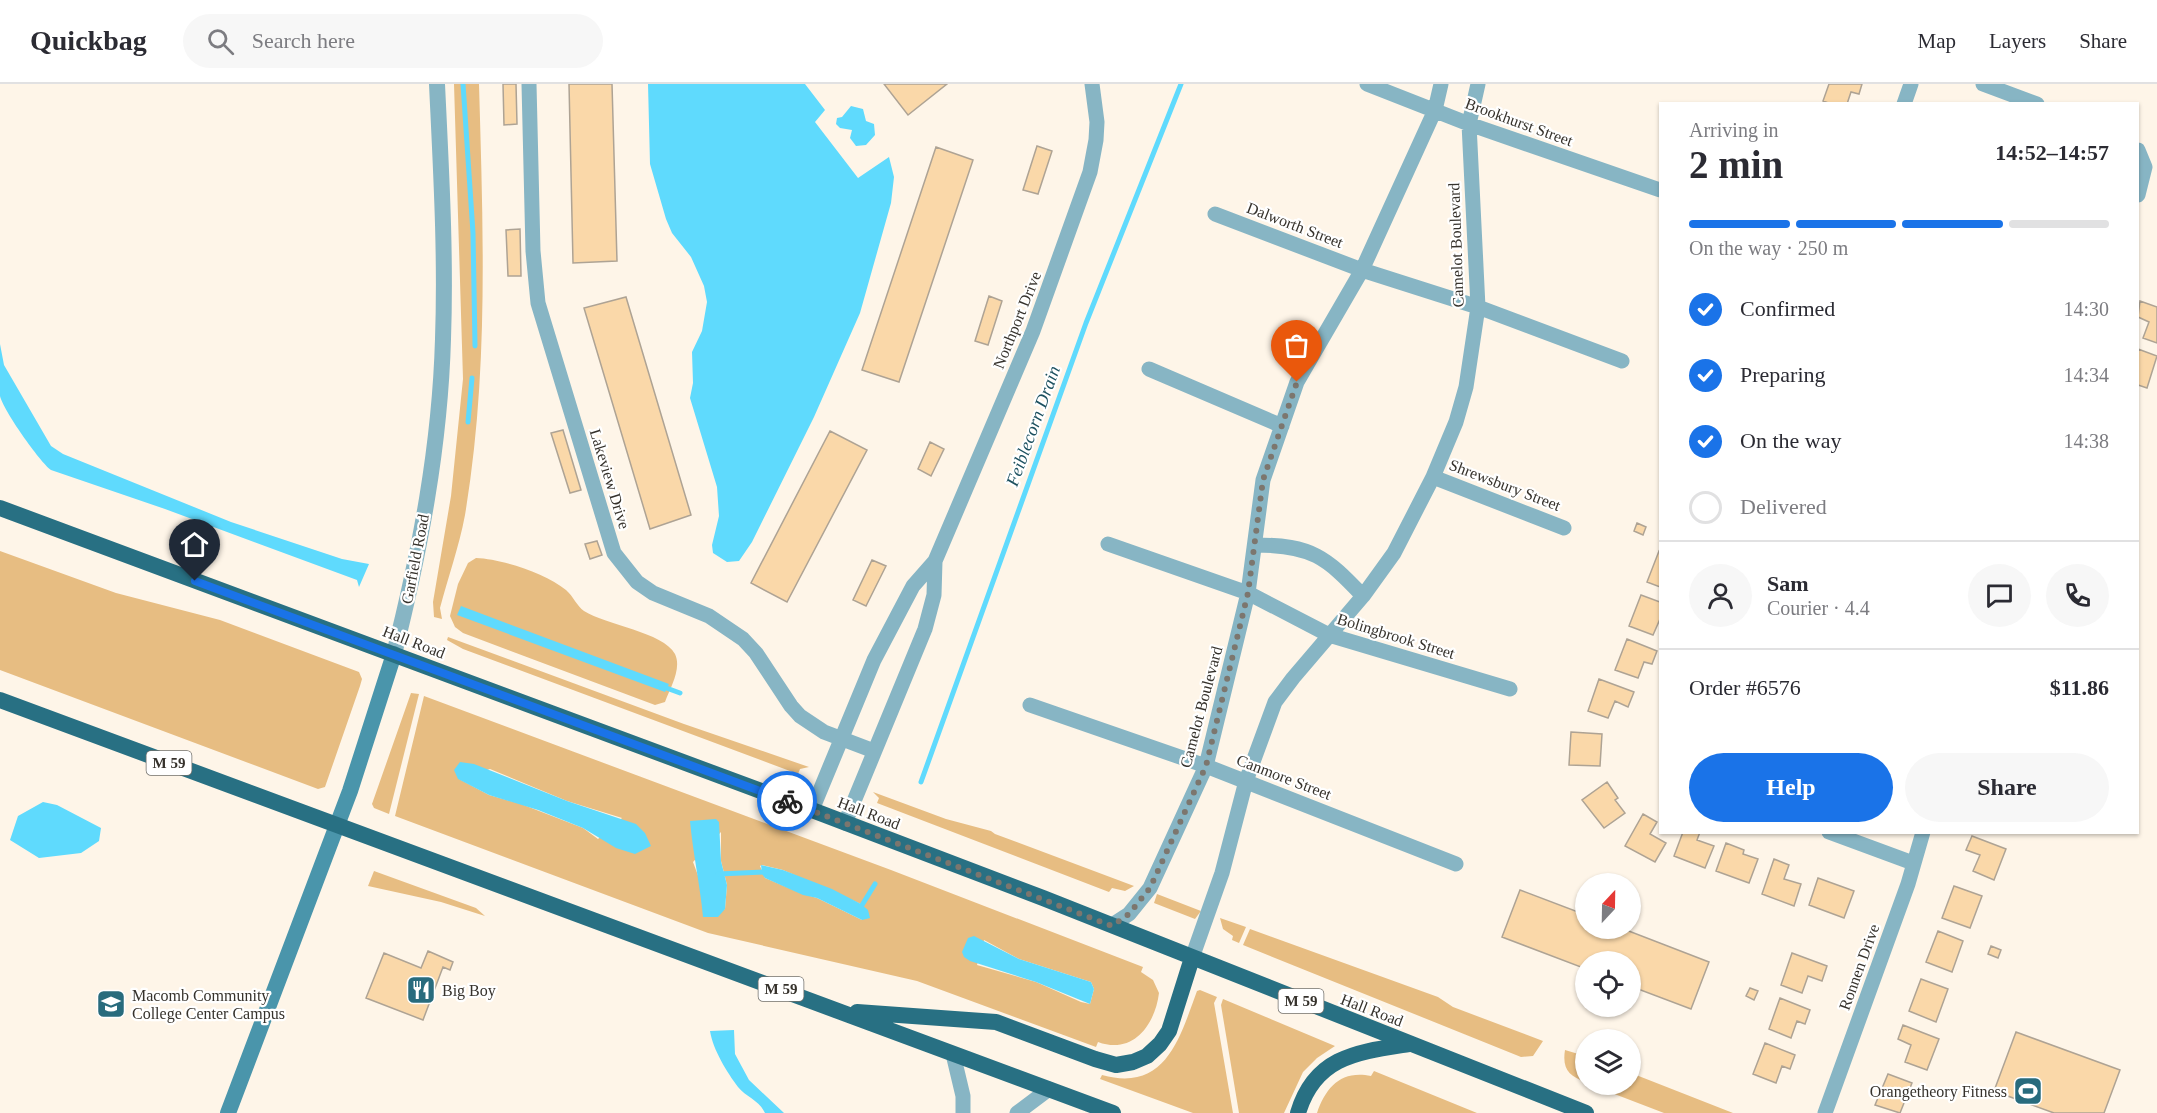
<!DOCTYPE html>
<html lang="en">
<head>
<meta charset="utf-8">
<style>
	:root { --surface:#fff; --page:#f7f7f7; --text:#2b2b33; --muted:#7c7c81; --line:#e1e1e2; --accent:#1a73e8 }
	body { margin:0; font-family:"Times New Roman",serif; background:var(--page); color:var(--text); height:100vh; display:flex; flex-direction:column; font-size:22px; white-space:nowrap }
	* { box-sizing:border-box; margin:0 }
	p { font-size:20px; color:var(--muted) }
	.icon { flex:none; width:33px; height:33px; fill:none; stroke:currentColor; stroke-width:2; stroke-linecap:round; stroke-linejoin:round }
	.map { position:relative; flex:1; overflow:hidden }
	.drawer { position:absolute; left:1659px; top:18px; width:480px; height:732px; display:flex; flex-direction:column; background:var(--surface); border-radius:0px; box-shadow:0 2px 4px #0004 }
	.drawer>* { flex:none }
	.needle { width:39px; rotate:22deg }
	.tools { position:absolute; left:1575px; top:789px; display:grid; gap:12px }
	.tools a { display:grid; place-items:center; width:66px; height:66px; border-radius:50%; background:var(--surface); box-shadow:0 2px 4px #0004; font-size:30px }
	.pin { position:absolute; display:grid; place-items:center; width:51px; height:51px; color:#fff; margin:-62px -26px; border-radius:50% 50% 50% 0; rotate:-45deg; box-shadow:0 0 6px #0007 }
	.pin .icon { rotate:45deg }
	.courier { position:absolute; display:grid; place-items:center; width:60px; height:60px; margin:-30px; border:4px solid #1a73e8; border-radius:50%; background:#fff; color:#222; box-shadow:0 2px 8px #0007 }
	.headline em { font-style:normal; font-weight:800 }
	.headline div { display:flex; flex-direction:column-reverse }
	.headline { display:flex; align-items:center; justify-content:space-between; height:102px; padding:0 30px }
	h1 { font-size:39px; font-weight:800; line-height:45px }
	.bar { display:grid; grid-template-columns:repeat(4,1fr); gap:9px 6px; align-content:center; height:72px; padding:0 30px }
	.bar i { height:8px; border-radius:4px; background:var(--line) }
	.bar .active { background:var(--accent) }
	.bar p { grid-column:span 4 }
	.line { display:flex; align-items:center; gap:15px; padding:0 30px; border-top:2px solid var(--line) }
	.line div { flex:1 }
	.round { display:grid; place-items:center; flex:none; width:63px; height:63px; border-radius:32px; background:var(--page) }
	ol { padding:0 30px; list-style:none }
	li { display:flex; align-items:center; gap:18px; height:66px }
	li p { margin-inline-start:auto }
	li .icon { padding:6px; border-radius:50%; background:var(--accent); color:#fff; stroke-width:4 }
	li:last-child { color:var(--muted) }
	li i { width:33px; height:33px; border:3px solid var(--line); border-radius:50% }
	.primary-button { display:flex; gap:12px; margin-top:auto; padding:12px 30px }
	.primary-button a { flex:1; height:69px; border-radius:36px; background:var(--accent); color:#fff; font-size:24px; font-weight:800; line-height:69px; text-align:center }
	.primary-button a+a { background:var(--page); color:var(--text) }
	header { display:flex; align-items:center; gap:36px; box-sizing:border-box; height:84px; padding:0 30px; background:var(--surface); border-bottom:2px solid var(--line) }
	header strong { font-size:28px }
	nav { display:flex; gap:33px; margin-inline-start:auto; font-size:21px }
	.search { width:420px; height:54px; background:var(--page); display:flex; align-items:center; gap:15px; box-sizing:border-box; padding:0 21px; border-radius:33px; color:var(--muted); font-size:22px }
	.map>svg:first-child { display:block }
	.green { fill:#e7bd82; fill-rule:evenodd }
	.water { fill:#5fdafd }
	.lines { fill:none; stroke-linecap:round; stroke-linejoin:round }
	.stream { stroke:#5fdafd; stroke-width:5 }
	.building { fill:#fad8a9; stroke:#aea394; stroke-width:1.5 }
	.minor { stroke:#87b5c4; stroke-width:15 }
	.tertiary { stroke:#87b5c4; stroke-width:16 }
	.secondary { stroke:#4a95ab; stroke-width:16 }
	.trunk { stroke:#287083; stroke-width:16 }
	.done { stroke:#7c766e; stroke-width:6; stroke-dasharray:0 10.8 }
	.route { stroke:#1a73e8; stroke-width:8 }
	.labels { text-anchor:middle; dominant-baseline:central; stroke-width:4.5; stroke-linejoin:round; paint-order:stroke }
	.shield { fill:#fff; stroke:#72706b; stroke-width:1.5 }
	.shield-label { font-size:15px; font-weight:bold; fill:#36322c }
	.street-label { font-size:16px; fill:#36322c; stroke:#fff }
	.poi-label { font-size:16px; fill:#36322c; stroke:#fff; text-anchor:start }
	.water-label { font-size:18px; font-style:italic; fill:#1d5160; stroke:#fff }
</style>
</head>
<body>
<header>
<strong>Quickbag</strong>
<div class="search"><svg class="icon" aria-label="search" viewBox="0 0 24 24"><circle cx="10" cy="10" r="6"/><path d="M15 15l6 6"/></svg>Search here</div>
<nav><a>Map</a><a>Layers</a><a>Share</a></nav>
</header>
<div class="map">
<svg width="2157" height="1029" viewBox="0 0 2157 1029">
	<rect width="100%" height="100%" fill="#fef5e8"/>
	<path class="green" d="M454,0H479C483,144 489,288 465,431C459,463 448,493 440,524L442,535L434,533L433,518L451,412L463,295Z
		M0,467L116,509L220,536L359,588L362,595L360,602L325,703L318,705L0,586Z
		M476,474C502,475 545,489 566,506C573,512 577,522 584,527C606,541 663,548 675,570C682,585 670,604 665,618L655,621L463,549L455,543L450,532L458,500L468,479Z
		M448,553L684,640L809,683L800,685L798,690L463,565L447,556Z
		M411,609L419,610L389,730L374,724L372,720Z
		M424,612L891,786L1143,883L1141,888L1153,896L1159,909C1155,941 1133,971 1098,958L1096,963L917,897L708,849L395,732ZM490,685L567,717L622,734L598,755L583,744L521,720L489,711L459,695ZM721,748V777L727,801L725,825L704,833L700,797L693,778ZM762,781L783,786L861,820L862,836L817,814L803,810L765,794L760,782ZM984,856L1019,875L1091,898L1094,905L1090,920L1081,918L1036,898L977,881Z
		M873,708L946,735L991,747L995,750L1134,802L1125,807L1112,804L1109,808L877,719L879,714Z
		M374,787L476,824L485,832L441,818L368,802Z
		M1157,810L1201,827L1195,835L1154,819Z
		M1220,834L1246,843L1239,859L1232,856L1233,852L1223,845Z
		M1250,845L1438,913L1453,923L1543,957L1533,972L1521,973L1243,861Z
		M1200,906L1217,913L1214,919L1233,1029H1193L1100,995L1102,991C1166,1009 1180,953 1197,907Z
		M1223,915L1335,962L1317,974L1303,988L1284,1029H1239L1221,921Z
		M1565,966L1585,972V998C1569,992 1562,985 1565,966Z
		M1374,987L1477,1029H1317C1326,1003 1341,986 1371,992Z
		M1631,989L1733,1029H1664L1591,1001L1630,1000Z"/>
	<path class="water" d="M648,0H805L825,26L815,38L858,94L889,73L894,93L891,119L860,229L814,333L752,458L739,477L727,478L713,469L712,461L719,432L717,403L690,314L693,299L692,268L702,247L707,218L704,202L691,173L672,149L666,135L650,80Z
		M851,22L863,25L866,37L874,40L875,51L866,61L856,62L850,54L852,46L840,44L836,40L837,34L842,33Z
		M0,260L4,281L51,362L63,370L231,438L342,475L369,480L359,503L357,496L165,425L51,386C40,378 3,326 0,312C0,297 0,275 0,260Z
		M461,522L669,600L665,608L457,531Z
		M460,678L474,680L567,717L636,740L645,749L651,762L635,770L616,764L583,744L538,726L489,711L458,695L454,686Z
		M43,718L57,721L101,744L99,757L81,769L39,774L10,756L18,732Z
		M716,735L719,738L721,777L727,801L725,825L718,833H703C700,801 693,770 690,737Z
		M761,781L783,786L832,805L861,820L868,826L870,834L862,836L817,814L803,811L765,794L762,790Z
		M974,852L1019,875L1091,898L1094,905L1090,920L1036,898L970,877L964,873L962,868L968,854Z
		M734,946L735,970L749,996L784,1029H765C759,1016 746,1013 738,1003C727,988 713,966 710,947Z"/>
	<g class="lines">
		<path class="stream" d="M463,0L473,149L475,262
			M468,338L472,294
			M661,602L680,609
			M921,698L1086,239L1181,0
			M718,790L766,788
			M859,826L875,800"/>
	</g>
	<path class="building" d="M503,0H516L517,40L504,41Z
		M569,0H612L617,177L573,179Z
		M884,0H947L908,31Z
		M1829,0H1862L1859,10L1851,8L1847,20H1831L1823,17Z
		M1037,62L1052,67L1038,110L1023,106Z
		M936,63L973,76L899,298L862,286Z
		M520,145L521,192H508L506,146Z
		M989,212L1002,217L988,261L975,257Z
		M626,213L691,431L650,445L584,224Z
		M2140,217L2157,223V259L2143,254L2149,238L2138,233Z
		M2138,265L2157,272L2147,304L2138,301Z
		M563,346L581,406L570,409L551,349Z
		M830,347L867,366L787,518L751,499Z
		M930,358L944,365L931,392L918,385Z
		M1637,439L1646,443L1643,451L1634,447Z
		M597,457L602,471L590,475L585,460Z
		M1659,467L1660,468V503L1647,498Z
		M872,476L886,482L866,522L853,516Z
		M1641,511L1660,518V535L1653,551L1629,542Z
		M1627,555L1657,567L1652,580L1644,578L1638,594L1615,586Z
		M1599,595L1634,608L1628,623L1615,617L1608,634L1588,627Z
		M1571,648L1602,650L1600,682L1569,681Z
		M1607,698L1618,714L1615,716L1625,729L1604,744L1582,716Z
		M1643,730L1657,738L1650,750L1666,759L1655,778L1625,762Z
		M1683,748H1700L1697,756L1714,762L1705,784L1674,772Z
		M1972,752L2006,765L1994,796L1973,787L1980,771L1966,766Z
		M1726,759L1744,766L1743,770L1758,775L1749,799L1716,787Z
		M1774,775L1789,781L1784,795L1801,800L1794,822L1762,810Z
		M1818,794L1854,807L1844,834L1809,821Z
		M1954,802L1982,812L1970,844L1942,834Z
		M1520,806L1586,831V844H1621L1709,878L1691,925L1630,902V878H1586V885L1502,853Z
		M1938,847L1963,857L1952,888L1926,878Z
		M1991,862L2001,866L1998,874L1988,870Z
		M428,867L453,878L450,886L443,883L423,936L366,914L384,869L421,884Z
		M1792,869L1827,882L1822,897L1808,892L1802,909L1781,901Z
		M1921,895L1948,905L1936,938L1909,927Z
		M1750,904L1758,907L1754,916L1746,912Z
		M1780,914L1810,926L1805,940L1797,937L1791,954L1769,945Z
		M1903,941L1939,955L1927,986L1905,978L1911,961L1898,955Z
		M2016,948L2120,986L2104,1029H2054L1994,1007Z
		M1765,959L1795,971L1790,985L1782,982L1776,999L1753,990Z
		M1888,990L1912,999L1900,1029L1875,1021Z"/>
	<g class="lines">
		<path class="minor" d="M529,0L533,167L538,219L614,469L637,498L653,509L709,532L743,555L756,569L791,622L800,632L824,648L874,667
			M1367,0L1469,40L1660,106
			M1983,0L2037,20
			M1904,20L1911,0
			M2138,66L2145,83L2138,111
			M1215,130L1362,186L1478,223L1622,277
			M1149,285L1282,342
			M1433,393L1564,444
			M1108,460L1248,509L1329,551L1510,605
			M1255,461C1312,461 1326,473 1363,512
			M1030,621L1206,682L1456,780
			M812,726L874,576L913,502L935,477L1033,247L1090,88L1096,56L1097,38L1092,0
			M845,739L925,545L934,511L935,477
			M1829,748L1913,779
			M1112,841L1129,830L1150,804L1206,682L1248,509L1263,396L1297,298L1362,186L1435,26L1441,0
			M1192,874L1222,789L1246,697L1275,618L1293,594L1363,512L1394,469L1433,393L1456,338L1466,303L1478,223L1469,40L1478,0
			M953,970L963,1012V1029
			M1017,1029L1049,1005
			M1825,1029L1908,800L1923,748"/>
		<path class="tertiary" d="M394,570C420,467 440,362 443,255C446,170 441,85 437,0"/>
		<path class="secondary" d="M228,1029L350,707L394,570"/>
		<path class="trunk" d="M0,424L812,726L1043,814L1586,1029
			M0,616L1113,1029
			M857,928L996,938L1095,975L1116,981L1133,978L1147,972L1160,960L1169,947L1192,874
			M1298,1029C1315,972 1358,968 1409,960"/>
	</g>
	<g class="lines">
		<path class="done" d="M787,717L1112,842L1129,830L1150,804L1206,682L1248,509L1263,396L1297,298"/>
		<path class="route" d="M195,497L787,717"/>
	</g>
	<defs>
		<g id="restaurant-square" transform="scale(1.5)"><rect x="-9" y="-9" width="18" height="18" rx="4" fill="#286b7d" stroke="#fff"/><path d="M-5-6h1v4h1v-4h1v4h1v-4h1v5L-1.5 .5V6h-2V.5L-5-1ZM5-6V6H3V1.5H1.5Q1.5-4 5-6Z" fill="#fff"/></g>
		<g id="university-square" transform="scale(1.5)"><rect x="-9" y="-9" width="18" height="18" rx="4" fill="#286b7d" stroke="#fff"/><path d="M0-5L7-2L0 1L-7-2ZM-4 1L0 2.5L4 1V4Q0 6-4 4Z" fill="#fff"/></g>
		<g id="stadium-square" transform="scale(1.5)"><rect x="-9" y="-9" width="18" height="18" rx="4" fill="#286b7d" stroke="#fff"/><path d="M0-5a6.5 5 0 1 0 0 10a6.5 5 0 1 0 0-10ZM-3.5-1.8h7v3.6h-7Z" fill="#fff"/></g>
	</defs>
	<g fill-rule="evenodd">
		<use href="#restaurant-square" x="421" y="906"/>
		<use href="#university-square" x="111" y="920"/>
		<use href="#stadium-square" x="2028" y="1007"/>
	</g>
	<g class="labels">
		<g class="shield">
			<rect x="146.5" y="667" width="45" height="24" rx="4.5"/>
			<rect x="758.5" y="893" width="45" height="24" rx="4.5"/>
			<rect x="1278.5" y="905" width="45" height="24" rx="4.5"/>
		</g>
		<g class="shield-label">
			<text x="169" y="679">M 59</text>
			<text x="781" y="905">M 59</text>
			<text x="1301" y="917">M 59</text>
		</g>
		<g class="street-label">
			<text transform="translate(1519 38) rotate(20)">Brookhurst Street</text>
			<text transform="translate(1295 141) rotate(21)">Dalworth Street</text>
			<text transform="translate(1456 161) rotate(-92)">Camelot Boulevard</text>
			<text transform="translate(1017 236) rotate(-68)">Northport Drive</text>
			<text transform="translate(610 395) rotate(73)">Lakeview Drive</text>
			<text transform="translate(1505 401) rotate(21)">Shrewsbury Street</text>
			<text transform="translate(415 475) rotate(-79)">Garfield Road</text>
			<text transform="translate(1396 552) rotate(17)">Bolingbrook Street</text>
			<text transform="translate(414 558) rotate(21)">Hall Road</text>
			<text transform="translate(1201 623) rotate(-75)">Camelot Boulevard</text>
			<text transform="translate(1284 693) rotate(21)">Canmore Street</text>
			<text transform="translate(869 729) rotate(21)">Hall Road</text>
			<text transform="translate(1859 883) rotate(-70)">Ronnen Drive</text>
			<text transform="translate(1372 926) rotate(21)">Hall Road</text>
		</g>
		<g class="poi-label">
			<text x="442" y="906">Big Boy</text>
			<text x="132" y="911">Macomb Community<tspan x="132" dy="18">College Center Campus</tspan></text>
			<text x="2007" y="1007" text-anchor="end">Orangetheory Fitness</text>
		</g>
		<g class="water-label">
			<text transform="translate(1033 342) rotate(-70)">Feiblecorn Drain</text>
		</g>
	</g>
</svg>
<div class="tools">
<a><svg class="needle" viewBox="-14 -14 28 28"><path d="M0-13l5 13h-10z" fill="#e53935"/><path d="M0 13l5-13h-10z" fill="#7c7c81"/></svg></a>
<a><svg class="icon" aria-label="locate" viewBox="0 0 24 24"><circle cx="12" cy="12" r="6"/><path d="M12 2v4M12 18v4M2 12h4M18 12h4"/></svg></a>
<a><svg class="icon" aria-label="layers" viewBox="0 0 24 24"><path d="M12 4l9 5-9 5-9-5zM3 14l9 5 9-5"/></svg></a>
</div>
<div class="pin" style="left:1297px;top:298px;background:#ea580c"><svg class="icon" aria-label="bag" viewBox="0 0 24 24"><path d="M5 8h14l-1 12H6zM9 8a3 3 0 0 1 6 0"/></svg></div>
<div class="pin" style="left:195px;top:497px;background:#1f2937"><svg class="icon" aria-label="home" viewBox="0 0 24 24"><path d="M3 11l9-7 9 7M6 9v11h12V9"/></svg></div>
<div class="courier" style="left:787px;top:717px"><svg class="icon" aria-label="bike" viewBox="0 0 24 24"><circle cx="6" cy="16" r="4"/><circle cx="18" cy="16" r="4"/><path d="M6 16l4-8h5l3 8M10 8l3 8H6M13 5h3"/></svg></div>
<section class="drawer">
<div class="headline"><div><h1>2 min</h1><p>Arriving in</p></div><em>14:52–14:57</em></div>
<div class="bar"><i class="active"></i><i class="active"></i><i class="active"></i><i></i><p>On the way · 250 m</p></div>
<ol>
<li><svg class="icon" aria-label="check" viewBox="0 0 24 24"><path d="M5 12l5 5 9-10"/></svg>Confirmed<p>14:30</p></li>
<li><svg class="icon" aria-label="check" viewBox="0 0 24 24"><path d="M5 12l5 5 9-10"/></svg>Preparing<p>14:34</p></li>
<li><svg class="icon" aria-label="check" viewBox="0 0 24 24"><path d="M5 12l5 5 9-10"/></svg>On the way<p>14:38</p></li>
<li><i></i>Delivered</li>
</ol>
<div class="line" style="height:108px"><a class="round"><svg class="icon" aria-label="person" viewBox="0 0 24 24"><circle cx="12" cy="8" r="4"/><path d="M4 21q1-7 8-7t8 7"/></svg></a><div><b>Sam</b><p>Courier · 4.4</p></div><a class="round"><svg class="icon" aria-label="chat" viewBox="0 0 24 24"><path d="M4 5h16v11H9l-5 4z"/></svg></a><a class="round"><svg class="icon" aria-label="phone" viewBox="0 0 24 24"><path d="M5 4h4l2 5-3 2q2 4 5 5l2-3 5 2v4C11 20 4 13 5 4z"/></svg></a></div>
<div class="line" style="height:78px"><div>Order #6576</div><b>$11.86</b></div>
<div class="primary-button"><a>Help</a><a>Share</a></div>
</section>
</div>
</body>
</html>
